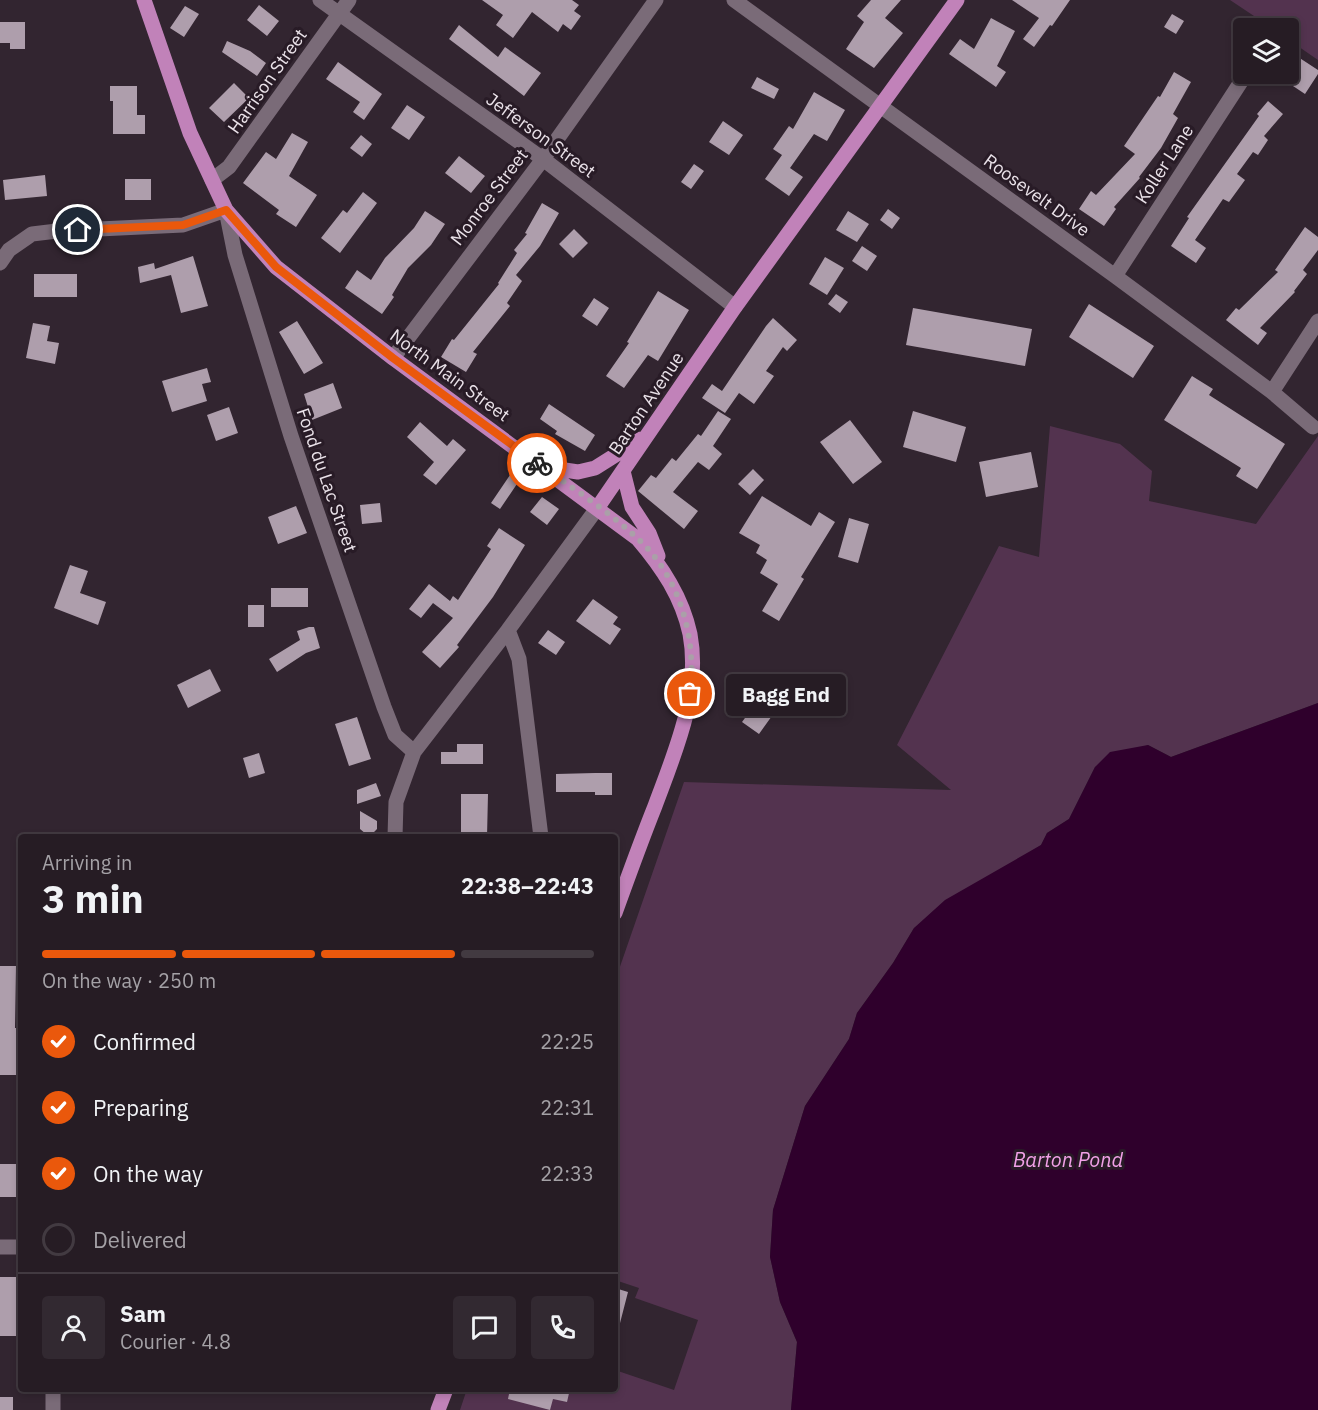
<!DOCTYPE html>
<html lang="en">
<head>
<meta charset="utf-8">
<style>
	:root { --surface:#261c24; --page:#322931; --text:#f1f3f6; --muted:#a4a1a6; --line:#423a41; --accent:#ea580c }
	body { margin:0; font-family:"IBM Plex Sans",sans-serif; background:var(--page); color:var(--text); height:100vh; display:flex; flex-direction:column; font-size:22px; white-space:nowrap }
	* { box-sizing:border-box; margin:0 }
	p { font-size:20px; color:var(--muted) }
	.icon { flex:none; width:33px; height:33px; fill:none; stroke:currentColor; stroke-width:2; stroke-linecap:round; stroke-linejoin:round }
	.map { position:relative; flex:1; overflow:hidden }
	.drawer { position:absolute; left:18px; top:834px; width:600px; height:558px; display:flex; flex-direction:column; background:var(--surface); border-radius:6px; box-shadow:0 3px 9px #0003,0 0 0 2px var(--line) }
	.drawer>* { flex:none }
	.controls { position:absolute; left:1233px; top:18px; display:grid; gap:12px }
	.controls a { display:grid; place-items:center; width:66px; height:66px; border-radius:6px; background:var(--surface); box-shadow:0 3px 9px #0003,0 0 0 2px var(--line); font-size:30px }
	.pin { position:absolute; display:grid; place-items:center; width:51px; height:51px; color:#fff; margin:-26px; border:3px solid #fff; border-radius:50%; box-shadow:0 2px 6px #0007 }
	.courier { position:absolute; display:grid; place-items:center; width:60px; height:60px; margin:-30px; border:4px solid #ea580c; border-radius:50%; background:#fff; color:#222; box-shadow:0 2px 8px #0007 }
	.bubble { position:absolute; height:42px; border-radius:6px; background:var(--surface); box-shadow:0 3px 9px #0003,0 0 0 2px var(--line); font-size:20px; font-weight:700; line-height:42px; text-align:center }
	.overview em { font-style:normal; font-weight:700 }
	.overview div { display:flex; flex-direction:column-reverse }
	.overview { display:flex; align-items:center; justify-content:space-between; height:102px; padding:0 24px }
	h1 { font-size:39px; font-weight:700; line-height:45px }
	.bar { display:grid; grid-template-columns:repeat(4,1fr); gap:9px 6px; align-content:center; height:72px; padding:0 24px }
	.bar i { height:8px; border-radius:4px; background:var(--line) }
	.bar .active { background:var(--accent) }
	.bar p { grid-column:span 4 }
	.line { display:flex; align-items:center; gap:15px; padding:0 24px; border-top:2px solid var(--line) }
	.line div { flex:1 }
	.round { display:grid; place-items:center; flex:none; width:63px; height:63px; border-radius:6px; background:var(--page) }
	ol { padding:0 24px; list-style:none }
	li { display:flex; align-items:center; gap:18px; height:66px }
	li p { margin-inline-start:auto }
	li .icon { padding:6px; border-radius:50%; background:var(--accent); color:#fff; stroke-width:4 }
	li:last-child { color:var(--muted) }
	li i { width:33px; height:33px; border:3px solid var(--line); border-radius:50% }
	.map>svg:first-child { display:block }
	.green { fill:#53334f }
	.water { fill:#2f002c }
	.building { fill:#ae9eac }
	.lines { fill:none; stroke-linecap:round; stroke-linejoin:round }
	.minor { stroke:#7a6b78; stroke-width:15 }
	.major { stroke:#c182b9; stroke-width:15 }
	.done { stroke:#aaa0a8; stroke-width:6; stroke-dasharray:0 10.8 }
	.route { stroke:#ea580c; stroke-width:8 }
	.labels { text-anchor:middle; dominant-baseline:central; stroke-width:6; stroke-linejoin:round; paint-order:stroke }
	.street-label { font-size:18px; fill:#eae2e9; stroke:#281b26 }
	.water-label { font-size:20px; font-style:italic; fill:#f1a0e7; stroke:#281b26 }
</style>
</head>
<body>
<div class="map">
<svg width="1318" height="1410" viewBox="0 0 1318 1410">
	<rect width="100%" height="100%" fill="#322530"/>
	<path class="green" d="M1230,0H1318V60L1289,40L1288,28H1272Z
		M1050,426L1120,444L1152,471L1149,501L1256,524L1318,436V703L1171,757L1148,745L1095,767L1069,819L1047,833L1041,845L914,928L893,963L857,1013L849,1039L805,1106L773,1210L770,1256L780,1302L797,1342L791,1410H460L467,1389H615V1370L674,1390L698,1320L635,1298L639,1288L615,1280V1212L620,1197L615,1196V981L684,782L951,790L897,745L999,546L1039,557Z"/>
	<path class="water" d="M1318,703V1410H791L797,1342L780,1302L770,1257L773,1210L805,1106L849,1039L857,1013L893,963L914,928L945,900L1041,845L1047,833L1069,819L1095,767L1110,752L1148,745L1171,757Z"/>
	<path class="building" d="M482,0H572L579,5L574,11L581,16L571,30L563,24L558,32L532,12L513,38L496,25L503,15Z
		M871,0H901L885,18L903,33L874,68L846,49L864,22L857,16Z
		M1012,0H1070L1052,26L1050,25L1034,47L1023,39L1039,18Z
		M259,5L279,21L267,36L247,20Z
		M185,6L199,14L184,37L170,28Z
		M1172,14L1184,21L1176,34L1164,27Z
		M991,18L1015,31L997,66L1006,72L996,87L949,54L960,39L974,49Z
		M0,22H25V49H10V43H0Z
		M459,25L498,57L505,47L541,73L524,96L449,39Z
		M227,41L250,51L266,63L257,76L222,52Z
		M1295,55L1318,70V74L1305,94L1275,74H1288V64Z
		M338,62L382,94L364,120L353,112L360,102L326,79Z
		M1174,72L1191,82L1173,114L1178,118L1161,148L1139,177L1140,178L1114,207L1116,209L1104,226L1079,209L1091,191L1096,195L1135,154L1124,146L1158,96L1160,97Z
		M757,77L779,89L774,99L751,88Z
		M234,83L249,98L224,122L209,108Z
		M110,86H137V115H145V134H113V101H110Z
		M814,92L845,110L827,141L814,134L790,168L803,177L789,196L765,179L782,155L773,149L789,126L793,129Z
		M1268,101L1283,114L1264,136L1268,140L1258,155L1253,152L1237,174L1245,180L1229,202L1223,199L1195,240L1206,248L1196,263L1171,246L1189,218L1187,217L1259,116L1257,114Z
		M407,105L425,117L409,140L391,128Z
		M723,121L743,135L729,155L709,142Z
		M292,133L308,142L289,176L317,195L296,227L276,214L279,210L243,183L266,152L276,159Z
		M361,135L372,144L362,157L350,148Z
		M459,156L485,176L471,193L445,173Z
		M694,164L704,171L691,189L681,182Z
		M45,175L47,196L5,200L3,180Z
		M125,179H151V200H125Z
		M363,192L377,203L340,253L321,238L343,210L347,213Z
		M542,203L559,213L540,246L516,275L522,281L507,303L510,306L473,352L477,354L466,372L441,357L452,339L454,340L499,284L498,283L517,253L514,250L527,234L525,233Z
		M888,209L900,218L892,229L880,220Z
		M425,211L445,224L431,245L408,268L392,295L394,297L382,314L345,288L357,270L371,280L385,258L414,228Z
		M848,211L869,224L857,242L836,230Z
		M1305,227L1318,237V250L1303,270L1307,274L1294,291L1295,292L1260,328L1267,333L1258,345L1226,320L1236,308L1239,310L1278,272L1275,270Z
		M574,229L588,243L573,258L559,244Z
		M862,246L877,256L867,271L852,261Z
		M193,256L208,306L181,313L171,275L140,283L138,267L154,263L155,269Z
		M825,257L844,268L827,295L809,284Z
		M34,274H77V297H34Z
		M658,291L689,310L658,361L648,355L624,388L606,376L629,343L627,342Z
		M836,294L848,302L840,313L828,304Z
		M594,298L609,308L597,326L582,316Z
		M1089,304L1154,346L1133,378L1069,337Z
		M913,308L1032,329L1025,366L906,345Z
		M773,318L797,340L787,351L783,347L766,371L774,376L754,404L739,393L725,413L702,398L712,384L722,391L766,326Z
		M297,321L323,363L304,374L279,332Z
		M33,323L50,326L47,341L59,343L55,364L26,358Z
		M207,368L211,382L202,384L207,401L172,412L162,381Z
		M1192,376L1213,389L1209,395L1285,444L1257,489L1236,476L1241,468L1164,420Z
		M333,383L342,408L312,420L304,394Z
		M549,404L595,435L585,451L555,434L557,431L540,419Z
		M229,407L238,433L216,441L207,415Z
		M718,411L731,419L713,446L722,454L709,470L698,462L673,492L698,511L684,529L638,491L651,475L656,478L672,458L676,461L698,434L701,436Z
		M913,411L966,427L956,462L903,447Z
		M850,420L882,462L853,484L820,442Z
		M420,422L447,446L453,439L466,450L436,485L423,475L434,462L407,437Z
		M1031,452L1038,487L986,497L979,462Z
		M753,469L764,480L750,495L738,484Z
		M510,475L519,481L500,509L491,503Z
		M762,496L811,526L819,512L835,522L801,577L804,579L779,621L762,611L778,584L760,573L767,560L756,553L760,545L739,533Z
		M542,497L559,509L547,525L530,512Z
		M380,503L382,522L362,524L360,505Z
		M296,506L307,533L278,544L268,517Z
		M849,518L869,524L858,563L838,557Z
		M499,528L525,545L493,597L457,645L459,647L440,668L422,652L453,618L433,603L421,618L409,609L429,584L450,601L453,596L458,600L491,549L487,546Z
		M70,565L88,571L80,593L106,602L98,625L54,608Z
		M271,588H308V607H271Z
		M593,599L618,617L613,624L621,629L610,645L576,621Z
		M248,605H264V627H248Z
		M309,627H314L320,648L306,653L277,672L269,659L300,640L297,631Z
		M548,630L565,642L556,655L538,643Z
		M210,669L221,691L188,708L177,685Z
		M757,674L787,695L759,734L742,722L756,703L742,694Z
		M357,717L371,759L349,766L335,724Z
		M457,744H483V764H441V752H457Z
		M259,753L265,773L249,778L243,758Z
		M595,773H612V795H595V792H556V774Z
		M376,783L381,796L357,804V790Z
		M461,794H488L487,837H461Z
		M360,811L377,821V829L374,832L366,834L360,829Z
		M0,966H16L15,1028H17L18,1075H0Z
		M0,1164H17V1197H0Z
		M0,1277H17L16,1336H0Z
		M615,1288L628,1292L619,1327L615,1326Z
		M510,1389H570L567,1402L553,1399L550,1410L508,1399Z
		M0,1397H13V1410H0Z"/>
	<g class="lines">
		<path class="minor" d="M320,0L543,159L735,307
			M734,0L1115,276L1272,392L1313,427
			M212,180L229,167L349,0
			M0,263L9,250L32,234L57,231L183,225L226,210L235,255L291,436L384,707L395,735L414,752
			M1115,276L1246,74
			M393,358L543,159L656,0
			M1272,392L1318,321
			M508,630L519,659L541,837
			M395,837L396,802L414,752L508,630L598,507
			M0,1247H21
			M53,1410V1389"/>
		<path class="major" d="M144,0L190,133L226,210L276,267L393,358L638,539C662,567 682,597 690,634C701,693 675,752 655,806C641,841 628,877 615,913
			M545,467L578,472L595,468L641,439
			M623,471L632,507L649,533L658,556
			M598,507L735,307L957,0
			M438,1410L446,1389"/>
	</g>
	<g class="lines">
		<path class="done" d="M537,463C571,487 607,510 637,538C680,576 697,639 690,694"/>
		<path class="route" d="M78,230L183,225L226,210L276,267L393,358L537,463"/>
	</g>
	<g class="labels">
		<g class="street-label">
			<text transform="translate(267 81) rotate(-55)">Harrison Street</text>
			<text transform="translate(541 135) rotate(36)">Jefferson Street</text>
			<text transform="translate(1164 164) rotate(-57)">Koller Lane</text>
			<text transform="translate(1037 195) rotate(36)">Roosevelt Drive</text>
			<text transform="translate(489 197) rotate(-53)">Monroe Street</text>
			<text transform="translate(450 375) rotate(36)">North Main Street</text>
			<text transform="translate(646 403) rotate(-56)">Barton Avenue</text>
			<text transform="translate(327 480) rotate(71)">Fond du Lac Street</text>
		</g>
		<g class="water-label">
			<text x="1068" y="1159">Barton Pond</text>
		</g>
	</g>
</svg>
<div class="controls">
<a><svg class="icon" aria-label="layers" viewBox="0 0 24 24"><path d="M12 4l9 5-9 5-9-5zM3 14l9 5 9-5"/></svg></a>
</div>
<div class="pin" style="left:690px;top:694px;background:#ea580c"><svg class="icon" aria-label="bag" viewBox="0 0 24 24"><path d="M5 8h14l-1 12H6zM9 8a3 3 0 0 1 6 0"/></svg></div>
<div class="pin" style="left:78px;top:230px;background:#1f2937"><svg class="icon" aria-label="home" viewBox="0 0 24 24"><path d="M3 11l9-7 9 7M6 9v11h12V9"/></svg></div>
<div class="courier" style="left:537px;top:463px"><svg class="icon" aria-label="bike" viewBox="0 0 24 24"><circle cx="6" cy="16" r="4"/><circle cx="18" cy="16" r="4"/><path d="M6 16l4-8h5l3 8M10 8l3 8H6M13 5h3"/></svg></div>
<div class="bubble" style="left:726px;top:674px;width:120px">Bagg End</div>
<section class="drawer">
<div class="overview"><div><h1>3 min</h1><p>Arriving in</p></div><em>22:38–22:43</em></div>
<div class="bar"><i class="active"></i><i class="active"></i><i class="active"></i><i></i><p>On the way · 250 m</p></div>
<ol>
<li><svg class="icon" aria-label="check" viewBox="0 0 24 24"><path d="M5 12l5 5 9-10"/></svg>Confirmed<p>22:25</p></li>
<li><svg class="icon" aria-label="check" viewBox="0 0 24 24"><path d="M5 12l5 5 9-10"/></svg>Preparing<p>22:31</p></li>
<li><svg class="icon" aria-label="check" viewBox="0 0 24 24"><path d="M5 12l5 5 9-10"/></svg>On the way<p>22:33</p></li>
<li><i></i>Delivered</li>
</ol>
<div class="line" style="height:108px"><a class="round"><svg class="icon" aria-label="person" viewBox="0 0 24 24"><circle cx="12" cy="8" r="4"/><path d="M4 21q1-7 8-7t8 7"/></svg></a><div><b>Sam</b><p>Courier · 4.8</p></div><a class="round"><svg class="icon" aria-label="chat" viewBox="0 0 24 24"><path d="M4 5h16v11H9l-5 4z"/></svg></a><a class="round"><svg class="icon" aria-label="phone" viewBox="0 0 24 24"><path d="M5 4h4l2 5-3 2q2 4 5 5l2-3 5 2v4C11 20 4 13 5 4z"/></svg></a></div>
</section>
</div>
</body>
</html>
